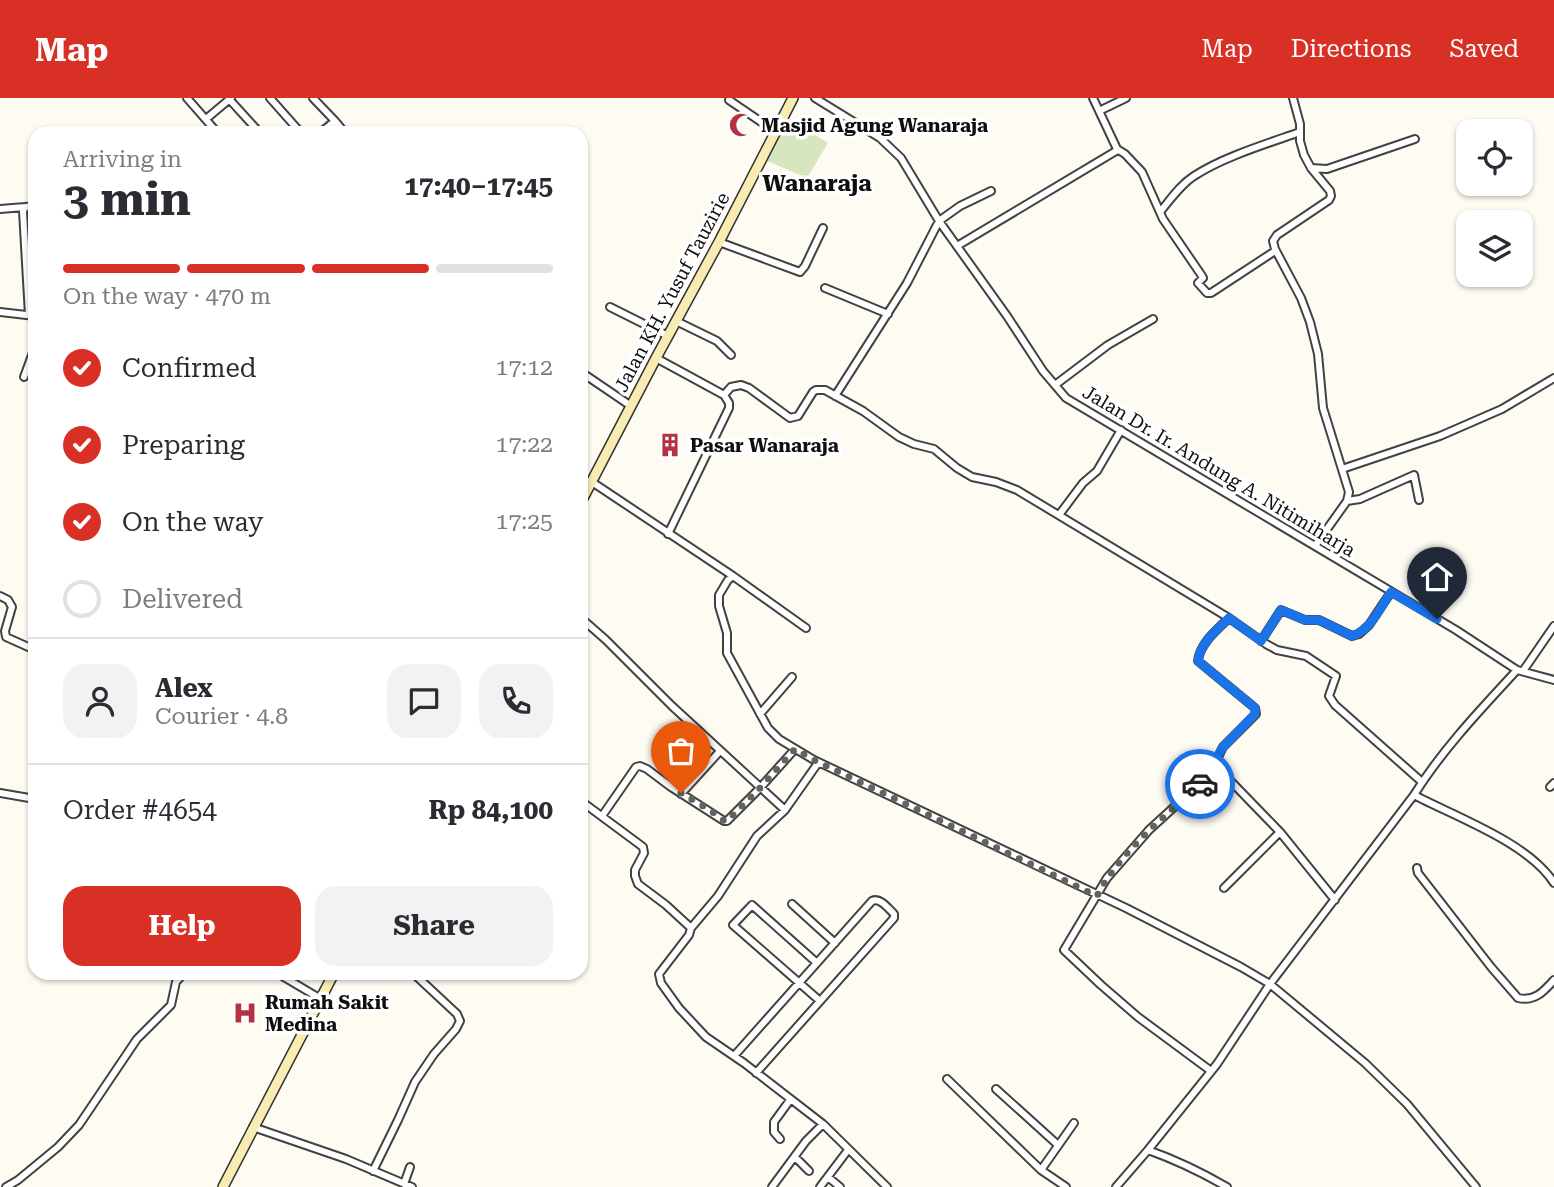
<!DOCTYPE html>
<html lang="en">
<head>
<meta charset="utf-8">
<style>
	:root { --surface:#fff; --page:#f2f2f3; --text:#2b2b33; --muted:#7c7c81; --line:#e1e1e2; --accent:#d93025 }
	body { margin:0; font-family:"Roboto Serif",serif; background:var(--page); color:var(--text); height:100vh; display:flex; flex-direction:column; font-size:26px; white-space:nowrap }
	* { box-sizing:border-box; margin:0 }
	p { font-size:23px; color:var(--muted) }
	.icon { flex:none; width:38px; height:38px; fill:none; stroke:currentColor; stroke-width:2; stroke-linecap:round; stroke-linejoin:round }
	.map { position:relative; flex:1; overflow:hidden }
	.side { position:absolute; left:28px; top:28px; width:560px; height:854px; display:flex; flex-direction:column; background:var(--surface); border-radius:21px; box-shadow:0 2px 5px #0004 }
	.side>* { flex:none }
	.fabs { position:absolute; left:1456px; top:21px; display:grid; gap:14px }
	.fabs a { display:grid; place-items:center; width:77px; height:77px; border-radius:14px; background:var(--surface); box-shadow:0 2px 5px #0004; font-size:35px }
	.pin { position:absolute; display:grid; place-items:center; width:60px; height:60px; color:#fff; margin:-72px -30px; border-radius:50% 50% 50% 0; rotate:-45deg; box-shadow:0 0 7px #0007 }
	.pin .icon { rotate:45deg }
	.courier { position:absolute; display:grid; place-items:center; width:70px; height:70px; margin:-35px; border:5px solid #1a73e8; border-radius:50%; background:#fff; color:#222; box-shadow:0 2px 9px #0007 }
	.summary em { font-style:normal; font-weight:700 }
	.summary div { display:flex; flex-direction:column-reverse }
	.summary { display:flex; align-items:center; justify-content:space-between; height:119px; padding:0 35px }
	h1 { font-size:46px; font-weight:700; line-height:52px }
	.bar { display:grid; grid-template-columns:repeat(4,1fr); gap:10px 7px; align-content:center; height:84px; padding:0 35px }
	.bar i { height:9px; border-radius:5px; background:var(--line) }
	.bar .on { background:var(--accent) }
	.bar p { grid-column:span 4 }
	.line { display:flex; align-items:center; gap:18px; padding:0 35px; border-top:2px solid var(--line) }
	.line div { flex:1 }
	.round { display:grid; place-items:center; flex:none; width:74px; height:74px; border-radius:21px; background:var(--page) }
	ol { padding:0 35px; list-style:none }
	li { display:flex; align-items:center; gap:21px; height:77px }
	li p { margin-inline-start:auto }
	li .icon { padding:7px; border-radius:50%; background:var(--accent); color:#fff; stroke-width:4 }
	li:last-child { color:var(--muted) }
	li i { width:38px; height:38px; border:4px solid var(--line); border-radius:50% }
	.cta { display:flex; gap:14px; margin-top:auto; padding:14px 35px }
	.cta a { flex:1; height:80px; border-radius:21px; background:var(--accent); color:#fff; font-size:28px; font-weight:700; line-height:80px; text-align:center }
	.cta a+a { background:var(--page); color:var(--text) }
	header { display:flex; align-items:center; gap:42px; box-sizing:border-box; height:98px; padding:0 35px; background:var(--accent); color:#fff }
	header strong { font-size:33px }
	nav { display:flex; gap:38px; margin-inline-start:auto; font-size:24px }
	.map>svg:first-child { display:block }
	.green { fill:#d6e6be }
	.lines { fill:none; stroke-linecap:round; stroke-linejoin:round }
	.street-casing { stroke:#424242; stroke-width:10 }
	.secondary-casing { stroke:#313131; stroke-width:12 }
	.street { stroke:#fff; stroke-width:6 }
	.secondary { stroke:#f8ecb3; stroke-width:9 }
	.done { stroke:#63625f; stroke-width:7; stroke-dasharray:0 12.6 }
	.route { stroke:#1a73e8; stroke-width:9 }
	.labels { text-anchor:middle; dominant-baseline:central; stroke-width:7; stroke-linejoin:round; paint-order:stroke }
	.poi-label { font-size:19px; font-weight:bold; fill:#0f0f0f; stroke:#fff; text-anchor:start }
	.street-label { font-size:19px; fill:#0f0f0f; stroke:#fff }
	.quarter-label { font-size:23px; font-weight:bold; fill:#0f0f0f; stroke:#fff }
</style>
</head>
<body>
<header>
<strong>Map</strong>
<nav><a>Map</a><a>Directions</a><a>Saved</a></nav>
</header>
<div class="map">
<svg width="1554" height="1089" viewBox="0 0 1554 1089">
	<rect width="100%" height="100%" fill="#fefbf3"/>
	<path class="green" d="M787,20L828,45L807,80L765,62Z"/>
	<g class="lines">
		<g class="street-casing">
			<path id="street" d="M187,0L215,32
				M270,0L301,35
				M313,0L335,23L320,35
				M815,0L880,40L901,60L939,123L1007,218L1043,273L1066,300L1456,532L1517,572L1554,582
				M1293,0L1300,26V43L1304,57L1311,70L1330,93L1331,98L1329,102L1277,137L1273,143L1275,151L1301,200L1310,224L1318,256L1323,310L1349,394L1347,403L1315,448
				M229,1L260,35
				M729,2L776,34
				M1099,13L1126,0
				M206,21L231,0
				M335,23L345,35
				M1117,51L1125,56L1142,74L1163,121L1202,178L1203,180L1198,185L1207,195H1211L1275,153
				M1311,70L1327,71L1415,41
				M0,111L25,109
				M1160,114C1170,102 1180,87 1194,78C1223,59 1266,46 1300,34
				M719,144L800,174L805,168L823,130
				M957,148L1116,53L1117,51L1093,0
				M825,190L888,216
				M610,209L668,238
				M0,214L35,218
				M29,217L23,113L25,109L35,108
				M676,223L717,243L731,257
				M656,260L724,297
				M581,274L631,308
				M24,279L35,249
				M1055,287L1108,247L1153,221
				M835,298L907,185L939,123L960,108L991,93
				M1342,371L1440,338L1502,311L1554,280
				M592,384L733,478L728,482L719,497V508L727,535V555L768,630L779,641L814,662L1126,810L1241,869L1270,886L1365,965L1407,1006L1476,1089
				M1347,403L1360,401L1414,377L1419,402
				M1059,417L1083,385L1097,373L1121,332
				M668,436L729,310V305L724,297L731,289L741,287L749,290L790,320L798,318L813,294L816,292H825L863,313L899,339L914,346L934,351L957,370L972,379L996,384L1017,392L1229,520L1266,546L1277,552L1306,558L1336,578L1329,598L1335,607L1422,684
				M733,478L806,530
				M0,498L8,502L12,509L5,533L6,539L35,552
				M581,520L606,542L672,608L785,712
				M1261,543L1281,512L1305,522H1319L1352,538L1359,536L1369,527L1391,494
				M1523,573L1554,528
				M760,616L792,579
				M1217,669L1280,734L1335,802
				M1550,689L1554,685
				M0,695L35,701
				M681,696L720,653
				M1414,697C1456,719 1529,745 1554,785
				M581,703L643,749L644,755L635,772V778L638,786L666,807L691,830L689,837L659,876L661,885L679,910L706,939L744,965L823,1026L887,1089
				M602,718L636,669L640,668L647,671L671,689L724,723H727L760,690L795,651
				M1417,770L1418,775L1491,869L1518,900C1535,904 1544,893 1554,882
				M1224,790L1280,734
				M792,806L835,845
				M691,830L718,798L757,738L785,712L818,665
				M817,865L752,807L733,827L820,903
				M277,875L321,901
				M734,958L872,803C880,799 888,810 894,816V820L756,975
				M1211,973L1138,919L1101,887L1064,852L1107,780L1149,732L1207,679L1217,669L1218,659L1223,649L1256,616L1255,610L1198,563C1200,545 1217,532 1229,520
				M947,981L1041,1072L1066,1089
				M996,991L1058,1047
				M253,1029L346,1061L412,1089
				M780,1041L774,1034V1024L790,1002
				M1148,1052C1176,1062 1201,1074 1227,1089
				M795,1059L809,1073
				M1041,1072L1074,1025
				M373,1073L398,1022L415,984L434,956L456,931L460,923L457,916L413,875
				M828,1079L840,1089
				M404,1086L410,1069
				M6,1089L18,1082L58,1049L79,1027L137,941L171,907L176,884L184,875
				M772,1089L806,1043L823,1026
				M820,1089L848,1052
				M1116,1089L1148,1052L1217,966L1270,886L1414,697C1442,652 1481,611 1517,572"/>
		</g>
		<g class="secondary-casing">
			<path id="secondary" d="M581,404L656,260L719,144L793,0
				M223,1089L334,875"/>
		</g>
		<use href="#street" class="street"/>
		<use href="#secondary" class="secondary"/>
	</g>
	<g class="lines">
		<path class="done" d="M681,695L710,712L724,723H727L760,690L795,651L814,662L1097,798C1121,752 1163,721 1200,686"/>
		<path class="route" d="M1200,686L1217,668V659L1223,649L1255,616V610L1198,563C1200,545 1217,532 1229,520L1261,543L1281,512L1305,522H1319L1352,538C1371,532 1380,510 1391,494L1437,521"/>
	</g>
	<defs>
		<g id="mosque-bare" transform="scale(1.89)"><path d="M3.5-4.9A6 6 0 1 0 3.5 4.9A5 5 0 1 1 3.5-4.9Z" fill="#b43241" stroke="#fff" stroke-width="2.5" paint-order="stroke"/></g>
		<g id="building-bare" transform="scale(1.89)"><path d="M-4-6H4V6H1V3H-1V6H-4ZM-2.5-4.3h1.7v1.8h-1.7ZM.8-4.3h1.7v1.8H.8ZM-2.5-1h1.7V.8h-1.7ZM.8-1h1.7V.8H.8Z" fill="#b43241" stroke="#fff" stroke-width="2.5" paint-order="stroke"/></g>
		<g id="hospital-bare" transform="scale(1.89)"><path d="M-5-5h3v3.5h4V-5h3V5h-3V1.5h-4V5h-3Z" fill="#b43241" stroke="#fff" stroke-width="2.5" paint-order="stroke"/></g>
	</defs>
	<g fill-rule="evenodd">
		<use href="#mosque-bare" x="741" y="27"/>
		<use href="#building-bare" x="670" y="347"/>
		<use href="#hospital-bare" x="245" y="915"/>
	</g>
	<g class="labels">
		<g class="poi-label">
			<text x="761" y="27">Masjid Agung Wanaraja</text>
			<text x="690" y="347">Pasar Wanaraja</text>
			<text x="265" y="904">Rumah Sakit<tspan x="265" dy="22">Medina</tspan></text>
		</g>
		<g class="street-label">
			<text transform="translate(672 194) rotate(-62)">Jalan KH. Yusuf Tauzirie</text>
			<text transform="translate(1219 373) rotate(31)">Jalan Dr. Ir. Andung A. Nitimiharja</text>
		</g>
		<g class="quarter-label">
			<text x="817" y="85">Wanaraja</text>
		</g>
	</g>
</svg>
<div class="fabs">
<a><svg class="icon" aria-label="locate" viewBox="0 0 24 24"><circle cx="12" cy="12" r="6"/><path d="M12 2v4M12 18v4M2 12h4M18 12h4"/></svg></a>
<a><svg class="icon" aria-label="layers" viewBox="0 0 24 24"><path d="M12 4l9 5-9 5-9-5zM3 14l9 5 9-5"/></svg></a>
</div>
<div class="pin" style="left:681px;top:695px;background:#ea580c"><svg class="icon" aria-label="bag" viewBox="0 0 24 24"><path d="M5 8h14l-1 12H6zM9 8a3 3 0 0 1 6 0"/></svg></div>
<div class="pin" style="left:1437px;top:521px;background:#1f2937"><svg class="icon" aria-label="home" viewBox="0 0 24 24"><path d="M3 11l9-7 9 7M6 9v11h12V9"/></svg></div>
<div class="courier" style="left:1200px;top:686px"><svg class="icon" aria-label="car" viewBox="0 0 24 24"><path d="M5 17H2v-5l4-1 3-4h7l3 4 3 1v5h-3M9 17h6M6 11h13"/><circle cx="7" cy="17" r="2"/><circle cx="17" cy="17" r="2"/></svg></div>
<section class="side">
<div class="summary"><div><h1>3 min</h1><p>Arriving in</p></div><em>17:40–17:45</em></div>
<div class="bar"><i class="on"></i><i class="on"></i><i class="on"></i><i></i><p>On the way · 470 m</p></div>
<ol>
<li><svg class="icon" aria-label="check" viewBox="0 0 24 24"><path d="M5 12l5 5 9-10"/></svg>Confirmed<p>17:12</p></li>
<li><svg class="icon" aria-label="check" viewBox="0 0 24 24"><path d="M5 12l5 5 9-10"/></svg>Preparing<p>17:22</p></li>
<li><svg class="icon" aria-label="check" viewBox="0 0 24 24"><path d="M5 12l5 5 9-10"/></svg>On the way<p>17:25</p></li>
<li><i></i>Delivered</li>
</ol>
<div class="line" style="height:126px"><a class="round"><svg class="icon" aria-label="person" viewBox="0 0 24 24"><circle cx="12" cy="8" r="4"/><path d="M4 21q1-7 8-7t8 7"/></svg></a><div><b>Alex</b><p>Courier · 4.8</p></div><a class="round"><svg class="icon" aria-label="chat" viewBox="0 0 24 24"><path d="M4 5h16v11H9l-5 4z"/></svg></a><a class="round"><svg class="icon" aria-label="phone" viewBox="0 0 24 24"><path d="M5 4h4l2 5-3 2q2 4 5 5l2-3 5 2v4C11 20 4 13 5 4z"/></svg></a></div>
<div class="line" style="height:91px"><div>Order #4654</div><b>Rp 84,100</b></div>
<div class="cta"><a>Help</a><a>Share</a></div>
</section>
</div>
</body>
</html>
